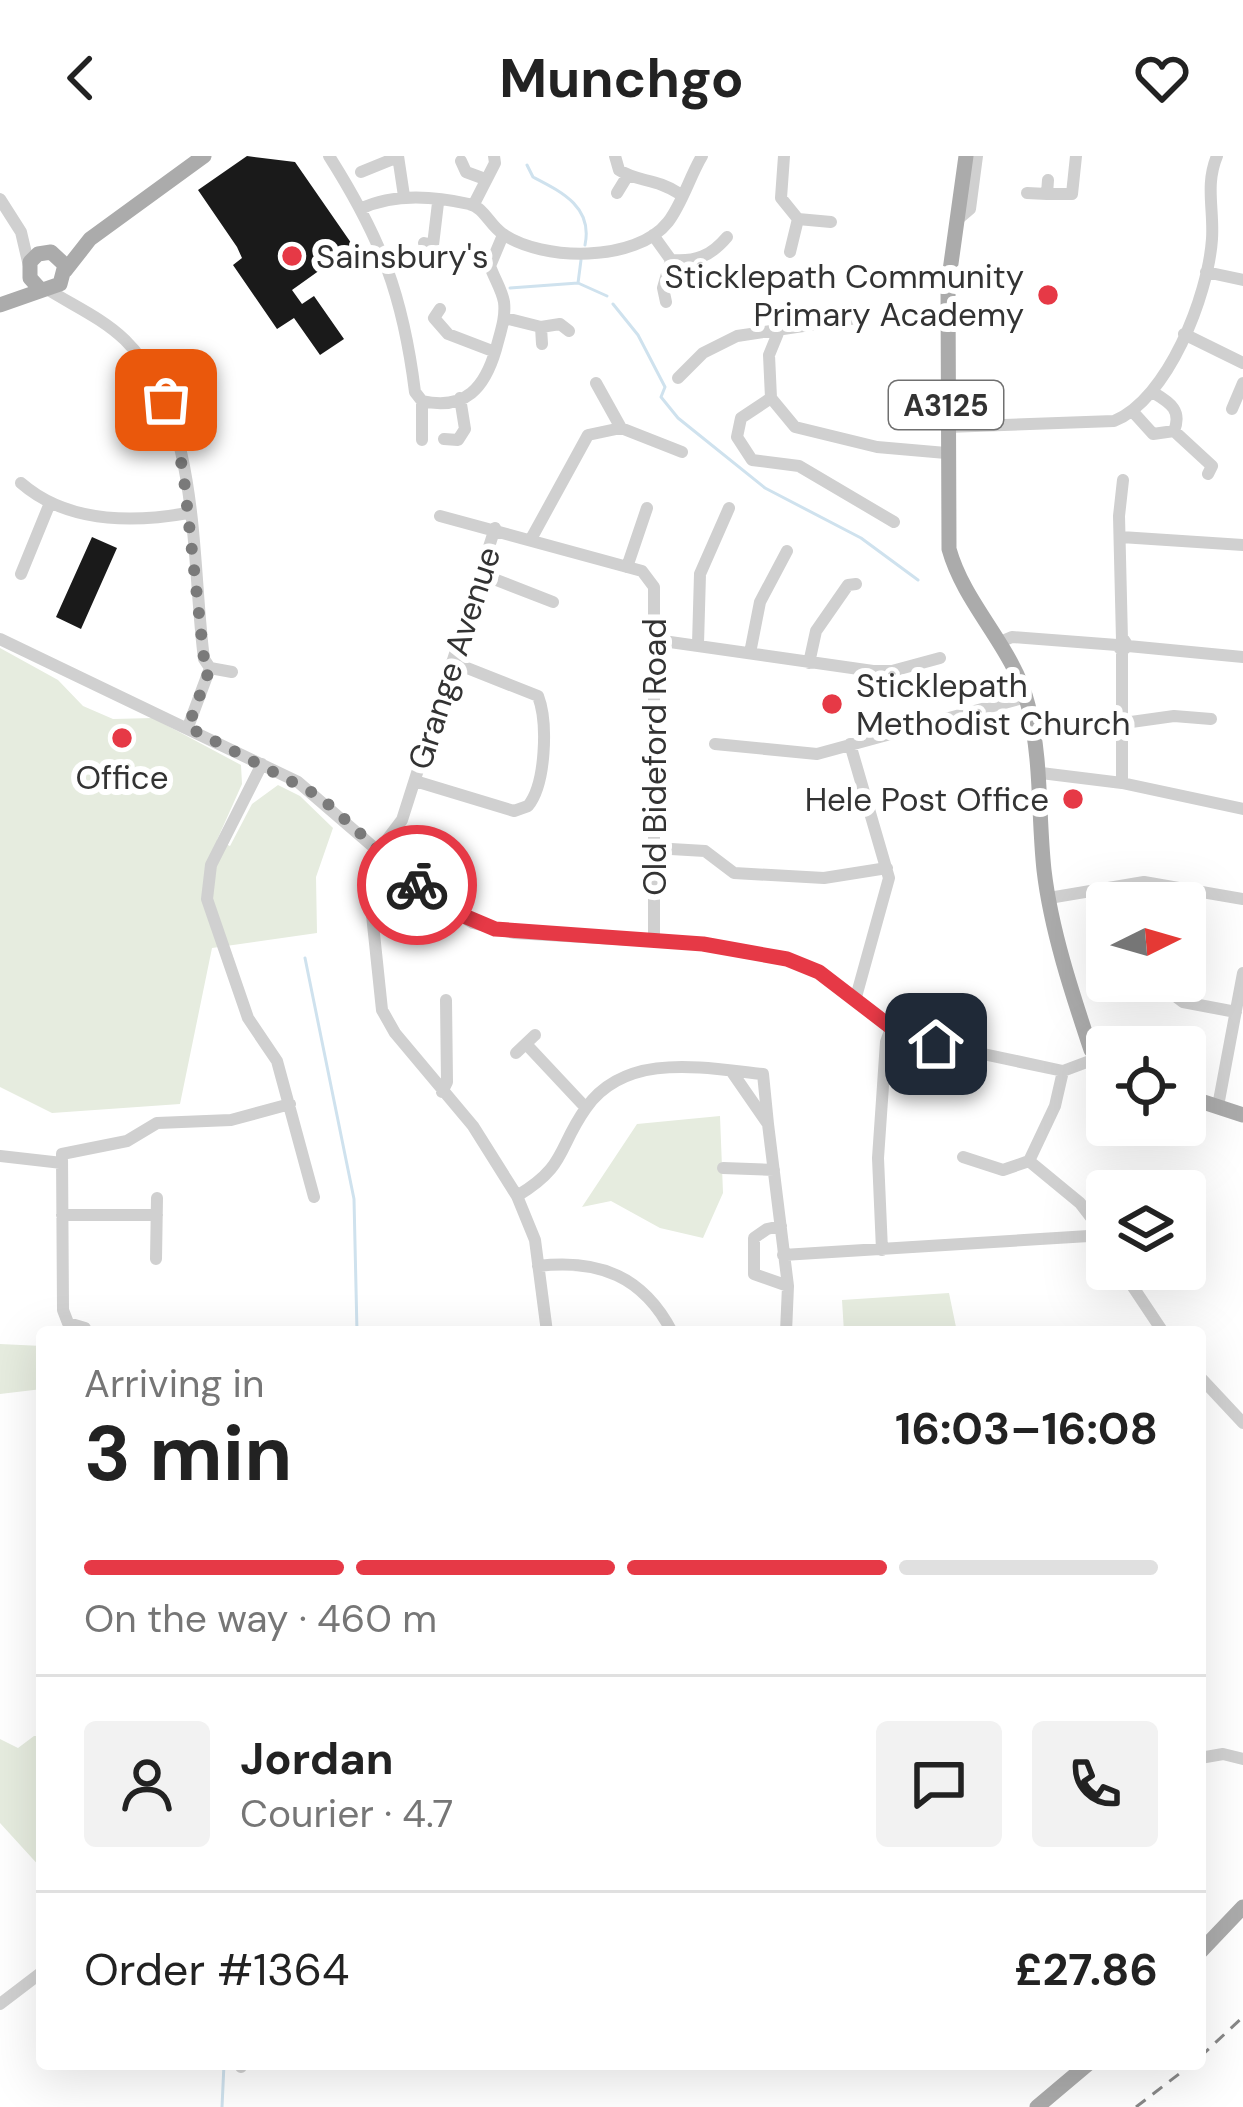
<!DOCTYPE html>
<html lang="en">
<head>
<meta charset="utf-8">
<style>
	:root { --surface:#fff; --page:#f2f2f2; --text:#222; --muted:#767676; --line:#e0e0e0; --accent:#e63946 }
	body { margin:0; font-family:"DM Sans",sans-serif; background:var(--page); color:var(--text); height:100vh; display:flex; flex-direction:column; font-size:45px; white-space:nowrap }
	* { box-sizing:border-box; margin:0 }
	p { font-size:39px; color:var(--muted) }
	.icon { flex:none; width:66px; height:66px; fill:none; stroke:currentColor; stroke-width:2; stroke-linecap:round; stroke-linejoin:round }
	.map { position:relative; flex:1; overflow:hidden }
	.drawer { position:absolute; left:36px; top:1170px; width:1170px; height:744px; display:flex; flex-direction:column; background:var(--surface); border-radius:12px; box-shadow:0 12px 48px #0002 }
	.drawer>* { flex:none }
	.needle { width:78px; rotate:85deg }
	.tools { position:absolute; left:1086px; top:726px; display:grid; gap:24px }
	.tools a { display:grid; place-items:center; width:120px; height:120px; border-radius:12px; background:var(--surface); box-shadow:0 12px 48px #0002; font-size:60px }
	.pin { position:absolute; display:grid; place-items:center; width:102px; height:102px; color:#fff; margin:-51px; border-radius:24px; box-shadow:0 6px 18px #0006 }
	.courier { position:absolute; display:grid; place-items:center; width:120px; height:120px; margin:-60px; border:9px solid #e63946; border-radius:50%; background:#fff; color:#222; box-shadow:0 3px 15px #0007 }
	.head em { font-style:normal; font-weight:700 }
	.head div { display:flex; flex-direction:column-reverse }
	.head { display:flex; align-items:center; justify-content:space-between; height:204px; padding:0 48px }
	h1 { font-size:78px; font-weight:700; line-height:90px }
	.bar { display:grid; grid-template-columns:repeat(4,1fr); gap:18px 12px; align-content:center; height:144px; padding:0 48px }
	.bar i { height:15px; border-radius:9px; background:var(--line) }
	.bar .current { background:var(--accent) }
	.bar p { grid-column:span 4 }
	.line { display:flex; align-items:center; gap:30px; padding:0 48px; border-top:3px solid var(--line) }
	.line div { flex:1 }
	.round { display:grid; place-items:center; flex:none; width:126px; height:126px; border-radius:12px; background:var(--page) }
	header { display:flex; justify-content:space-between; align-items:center; height:156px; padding:0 48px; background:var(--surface); font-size:54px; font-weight:700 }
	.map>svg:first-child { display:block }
	.green { fill:#e6ecdf }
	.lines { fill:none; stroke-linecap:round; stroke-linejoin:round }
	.stream { stroke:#cfe2ee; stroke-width:3 }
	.building { fill:#1a1a1a }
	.minor { stroke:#d0d0d0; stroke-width:12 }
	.major { stroke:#ababab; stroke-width:15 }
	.rail { stroke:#888; stroke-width:3; stroke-dasharray:12 9; stroke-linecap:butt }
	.done { stroke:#7a7a7a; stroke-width:12; stroke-dasharray:0 21.6 }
	.route { stroke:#e63946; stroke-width:15 }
	.poi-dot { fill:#e63946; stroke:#fff; stroke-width:4.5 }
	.labels { text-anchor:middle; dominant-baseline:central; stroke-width:12; stroke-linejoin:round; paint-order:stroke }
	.shield { fill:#fff; stroke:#707070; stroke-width:3 }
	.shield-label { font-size:30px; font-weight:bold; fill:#333 }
	.poi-label { font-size:33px; fill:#333; stroke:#fff; text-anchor:start }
	.street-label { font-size:33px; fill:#333; stroke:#fff }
</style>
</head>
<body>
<header><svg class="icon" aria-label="back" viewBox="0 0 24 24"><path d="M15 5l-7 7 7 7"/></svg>Munchgo<svg class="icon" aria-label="heart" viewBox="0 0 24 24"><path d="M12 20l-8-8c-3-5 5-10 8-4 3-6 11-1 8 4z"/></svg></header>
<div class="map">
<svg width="1243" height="1951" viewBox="0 0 1243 1951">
	<rect width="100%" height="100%" fill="#fff"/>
	<path class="green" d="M0,492L58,524L83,550L113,563L153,562L241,609L242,628L217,684L230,690L252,648L278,629L300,640L333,672L316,721L317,777L212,792L180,948L52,957L0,931Z
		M720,960L723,1037L703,1082L660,1072L611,1045L582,1051L637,968Z
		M949,1137L957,1176H844L842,1144Z
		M0,1188L42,1190V1233L0,1238Z
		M34,1580H42V1713L0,1667V1583L18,1592Z"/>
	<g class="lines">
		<path class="stream" d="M527,9L533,21C562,36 593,51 585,89
			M581,104L578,127L607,140
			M510,132L578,127
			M613,148L638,179L665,231L661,241L678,262L765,332L861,382L918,424
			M305,802L354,1043L357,1176
			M222,1951L224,1908"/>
	</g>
	<path class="building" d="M247,0L295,6L365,107L352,116L341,99L292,134L302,148L314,140L344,183L320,199L294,162L277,173L233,109L242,102L237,91L198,34Z
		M92,381L117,392L81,473L56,461Z"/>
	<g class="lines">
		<path class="minor" d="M329,0C381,82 403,139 415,236L422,245V284
			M398,0L404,40
			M615,0L619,14C637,26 656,22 680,38
			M784,0L781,42L798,63L831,66
			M461,5L466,16L485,23
			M361,16L398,1
			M1048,24L1047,38H1072L1076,0
			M617,37L628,19
			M1027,37L1047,38
			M0,43L21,76L29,110
			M474,48L495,7L494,0
			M360,53C393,37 434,40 469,48C484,51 490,70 503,78C542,105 636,107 668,66C682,48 690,20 702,0
			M957,64L970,53L977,0
			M653,79L671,104C696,106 711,100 727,81
			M424,87L433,89L438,47
			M790,96L798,63
			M1206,116L1243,124
			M47,133C74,150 102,162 125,184C201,259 191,403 204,503L210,512L188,571
			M666,146L663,132L671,104
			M440,153L434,162L448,178L495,196
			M505,162L541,171L542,188
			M541,171L560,168L569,175
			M778,177L769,199L771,242L795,271L877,291L946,297
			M1184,178L1243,207
			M678,222L703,197L737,180L857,162
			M596,227L621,272
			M771,242L741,262L737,281L752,304L799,310L894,366
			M422,245C466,255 485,231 496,193C500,177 506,162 504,146C502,134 494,122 490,110L503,79
			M1232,253L1243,227
			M1134,257L1153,278L1174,275C1182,255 1171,247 1154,237
			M946,271L1114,265C1168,243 1208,140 1212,83C1214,53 1205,29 1217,0
			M1174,275L1212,310L1208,318
			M444,283L458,284L465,273L460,242
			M21,327C67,367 132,367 188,357
			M440,360L642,415L654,431V784
			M1121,381L1243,389
			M531,383L588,279L621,272L682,296
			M627,411L647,352
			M21,418L50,347
			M481,418L553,446
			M0,483L298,626L436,745L473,767L514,777L703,788L787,803L819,816L891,872L936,888L1063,915L1095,903
			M656,484L873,515H892L940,502
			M1122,484L1119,360L1123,324
			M1000,486L1012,481L1117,489
			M698,488L700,418L729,352
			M1128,490L1243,501
			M1122,495L1117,489L1124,484L1128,490L1122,495V627
			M750,497L760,446L787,395
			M809,507L816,475L848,429L856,428
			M210,512L232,516
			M1124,567L1174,560L1211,563
			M715,588L817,598L1026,541
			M850,588L889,722L856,841
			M262,608L211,709L207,743L248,862L277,905L314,1041
			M1041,617L1122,627L1243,653
			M415,625L514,655L528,650C546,628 548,566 538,540L452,506
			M654,692L705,695L734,717L824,722L887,712
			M380,693L402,664L495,372
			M391,704L374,724L371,749L382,854L395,877L473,970L517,1040L535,1084L547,1176
			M1049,742L1144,726L1243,743
			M1144,747V726
			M1155,825L1183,846L1236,856
			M526,888L586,952
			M516,897L535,879
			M1063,915L1055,950L1029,1005L1080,1047L1107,1082
			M732,916L768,968L788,1130L786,1176
			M442,936L447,926L446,844
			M1218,950L1243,817
			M0,1000L62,1007
			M963,1001L1003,1014L1029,1005
			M723,1012L774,1014
			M517,1040C567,1010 557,993 586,952C626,895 704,912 763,918L768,968
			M62,1059H157
			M781,1070L767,1073L754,1082V1118L788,1130
			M882,1094L878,1002L886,886L891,872
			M783,1099L1105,1079
			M156,1103L157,1042
			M538,1110C599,1103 643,1120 672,1176
			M1121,1113L1163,1176
			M85,1172L68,1167L63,1154L62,998L127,985L157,967L231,964L290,948
			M1200,1221L1243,1267
			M1200,1602L1223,1598L1243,1603
			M0,1848L42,1816
			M241,1911V1908"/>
		<path class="major" d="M966,0L948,129L949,393C965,450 1013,490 1028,549C1042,604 1038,658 1044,714C1051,774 1072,837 1091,894L1107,913
			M65,115L90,83L204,0
			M0,149L60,128L65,109L51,96L38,98L30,106V122L39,132
			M1185,940L1243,959
			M1200,1796L1243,1751
			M1037,1951L1088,1908"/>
		<path class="rail" d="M1200,1901L1243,1861
			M1136,1951L1192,1908"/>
	</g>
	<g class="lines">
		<path class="done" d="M166,244L183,314L204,503L210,512L188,571L319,640L417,729"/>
		<path class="route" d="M417,729L450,754L495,773L703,788L787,803L819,816L892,872L936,888"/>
	</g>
	<g class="poi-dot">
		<circle cx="292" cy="100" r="12"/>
		<circle cx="1048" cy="139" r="12"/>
		<circle cx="832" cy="548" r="12"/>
		<circle cx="122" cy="582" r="12"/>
		<circle cx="1073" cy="643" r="12"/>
	</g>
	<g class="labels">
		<rect class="shield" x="889" y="225" width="114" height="48" rx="9"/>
		<g class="shield-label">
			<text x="946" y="249">A3125</text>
		</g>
		<g class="poi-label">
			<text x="316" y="100">Sainsbury's</text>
			<text x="1024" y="120" text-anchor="end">Sticklepath Community<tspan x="1024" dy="38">Primary Academy</tspan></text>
			<text x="856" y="529">Sticklepath<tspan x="856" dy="38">Methodist Church</tspan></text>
			<text x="122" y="621" text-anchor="middle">Office</text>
			<text x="1049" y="643" text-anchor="end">Hele Post Office</text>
		</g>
		<g class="street-label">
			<text transform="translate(454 502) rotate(-72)">Grange Avenue</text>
			<text transform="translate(654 601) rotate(-90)">Old Bideford Road</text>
		</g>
	</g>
</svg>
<div class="tools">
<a><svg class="needle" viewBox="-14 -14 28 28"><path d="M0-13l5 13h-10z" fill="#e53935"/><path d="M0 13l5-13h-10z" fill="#767676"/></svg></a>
<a><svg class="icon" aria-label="locate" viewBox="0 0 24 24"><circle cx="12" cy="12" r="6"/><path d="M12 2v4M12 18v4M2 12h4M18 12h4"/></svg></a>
<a><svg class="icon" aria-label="layers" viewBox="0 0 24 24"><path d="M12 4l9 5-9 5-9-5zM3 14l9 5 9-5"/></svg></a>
</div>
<div class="pin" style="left:166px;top:244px;background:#ea580c"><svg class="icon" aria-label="bag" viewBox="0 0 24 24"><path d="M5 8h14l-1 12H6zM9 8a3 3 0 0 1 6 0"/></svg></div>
<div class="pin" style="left:936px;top:888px;background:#1f2937"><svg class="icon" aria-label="home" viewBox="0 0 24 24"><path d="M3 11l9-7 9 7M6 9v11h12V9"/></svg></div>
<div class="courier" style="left:417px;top:729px"><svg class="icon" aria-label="bike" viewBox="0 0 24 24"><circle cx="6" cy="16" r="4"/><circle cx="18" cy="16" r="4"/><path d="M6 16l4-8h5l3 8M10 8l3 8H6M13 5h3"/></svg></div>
<section class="drawer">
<div class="head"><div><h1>3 min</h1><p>Arriving in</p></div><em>16:03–16:08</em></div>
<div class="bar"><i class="current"></i><i class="current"></i><i class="current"></i><i></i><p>On the way · 460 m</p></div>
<div class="line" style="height:216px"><a class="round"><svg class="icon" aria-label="person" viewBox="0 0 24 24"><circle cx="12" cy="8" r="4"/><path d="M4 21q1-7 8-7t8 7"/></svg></a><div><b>Jordan</b><p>Courier · 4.7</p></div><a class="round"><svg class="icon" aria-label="chat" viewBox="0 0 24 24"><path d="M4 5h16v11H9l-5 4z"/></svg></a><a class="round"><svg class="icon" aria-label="phone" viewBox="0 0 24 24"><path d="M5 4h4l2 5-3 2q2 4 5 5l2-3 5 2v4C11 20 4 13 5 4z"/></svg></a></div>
<div class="line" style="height:156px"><div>Order #1364</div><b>£27.86</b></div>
</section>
</div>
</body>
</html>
